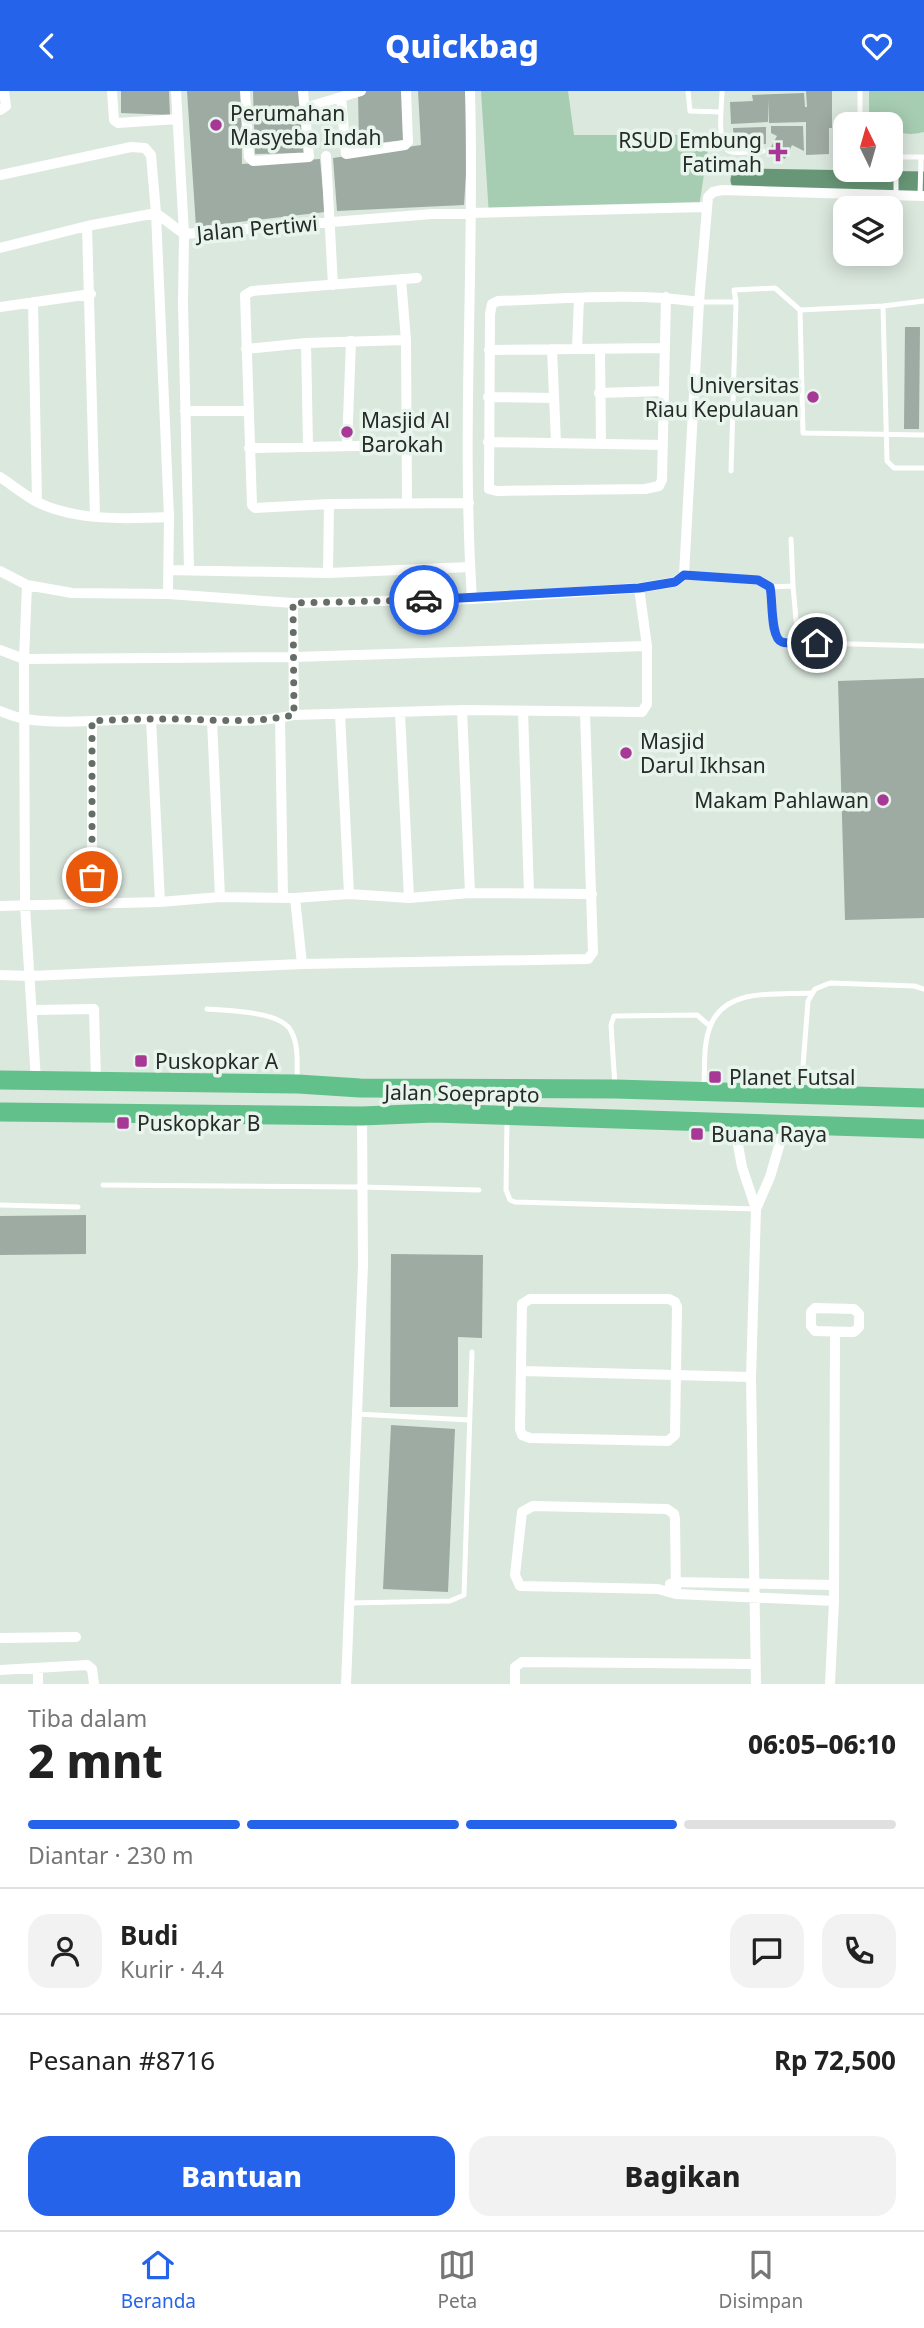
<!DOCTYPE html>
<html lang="id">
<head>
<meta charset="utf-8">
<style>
	:root { --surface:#fff; --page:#f2f2f2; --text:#222; --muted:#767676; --line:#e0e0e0; --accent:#2563eb }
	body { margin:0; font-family:"Noto Sans",sans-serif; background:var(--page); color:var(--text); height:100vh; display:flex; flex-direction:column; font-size:26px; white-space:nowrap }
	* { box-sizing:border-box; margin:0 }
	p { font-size:23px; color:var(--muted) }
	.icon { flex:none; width:38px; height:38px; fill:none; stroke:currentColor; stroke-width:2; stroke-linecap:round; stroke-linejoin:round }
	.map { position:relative; height:1593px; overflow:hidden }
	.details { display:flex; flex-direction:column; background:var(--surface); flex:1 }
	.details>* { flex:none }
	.needle { width:46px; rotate:355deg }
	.fabs { position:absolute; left:833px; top:21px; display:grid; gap:14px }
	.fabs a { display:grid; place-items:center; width:70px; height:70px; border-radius:14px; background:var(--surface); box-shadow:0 4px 18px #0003; font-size:35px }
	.pin { position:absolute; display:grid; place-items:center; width:60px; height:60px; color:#fff; margin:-30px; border:4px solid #fff; border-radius:50%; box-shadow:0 2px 7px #0007 }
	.courier { position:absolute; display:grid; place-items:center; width:70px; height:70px; margin:-35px; border:5px solid #2563eb; border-radius:50%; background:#fff; color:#222; box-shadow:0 2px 9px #0007 }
	.summary em { font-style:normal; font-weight:800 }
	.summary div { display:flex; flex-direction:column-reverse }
	.summary { display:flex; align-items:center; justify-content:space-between; height:119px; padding:0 28px }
	h1 { font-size:46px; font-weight:800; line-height:52px }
	.bar { display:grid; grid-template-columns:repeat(4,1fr); gap:10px 7px; align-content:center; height:84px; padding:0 28px }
	.bar i { height:9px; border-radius:5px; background:var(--line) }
	.bar .current { background:var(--accent) }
	.bar p { grid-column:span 4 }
	.line { display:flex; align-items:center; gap:18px; padding:0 28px; border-top:2px solid var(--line) }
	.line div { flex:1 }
	.round { display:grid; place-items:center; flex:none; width:74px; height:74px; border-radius:21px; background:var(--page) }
	.primary-button { display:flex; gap:14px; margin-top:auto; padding:14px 28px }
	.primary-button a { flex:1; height:80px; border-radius:21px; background:var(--accent); color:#fff; font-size:28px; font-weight:800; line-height:80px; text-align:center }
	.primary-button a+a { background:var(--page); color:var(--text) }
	header { display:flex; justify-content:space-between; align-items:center; height:91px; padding:0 28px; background:var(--accent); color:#fff; font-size:32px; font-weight:800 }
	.tabs { display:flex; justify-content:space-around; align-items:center; height:98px; border-top:2px solid var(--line); background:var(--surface); font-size:19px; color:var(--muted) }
	.tabs a { display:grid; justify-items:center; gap:4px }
	.tabs .current { color:var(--accent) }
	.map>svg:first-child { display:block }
	.green { fill:#a6ccb1 }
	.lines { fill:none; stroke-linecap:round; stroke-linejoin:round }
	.river { stroke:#689777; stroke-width:23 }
	.building { fill:#9eaba2 }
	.service { stroke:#fff; stroke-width:5 }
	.minor { stroke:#fff; stroke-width:10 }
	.trunk { stroke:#62c08a; stroke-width:19 }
	.done { stroke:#656d67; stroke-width:7; stroke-dasharray:0 12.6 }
	.route { stroke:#2563eb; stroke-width:9 }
	.poi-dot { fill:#a73896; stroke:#e8f5ec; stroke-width:2.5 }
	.labels { text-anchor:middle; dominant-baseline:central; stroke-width:7; stroke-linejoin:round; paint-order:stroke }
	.poi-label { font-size:21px; fill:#262b27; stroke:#e8f5ec; text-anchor:start }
	.street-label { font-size:21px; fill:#262b27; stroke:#e8f5ec }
</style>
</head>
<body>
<header><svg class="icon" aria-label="back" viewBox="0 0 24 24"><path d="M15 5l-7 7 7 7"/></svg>Quickbag<svg class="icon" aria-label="heart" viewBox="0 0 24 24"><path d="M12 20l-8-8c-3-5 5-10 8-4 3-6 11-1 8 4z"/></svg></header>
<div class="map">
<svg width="924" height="1593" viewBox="0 0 924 1593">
	<rect width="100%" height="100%" fill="#dbe8de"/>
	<path class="green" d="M481,0H568L574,44H710L699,116L489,125Z
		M869,0H924V41C911,44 902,44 891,37V33H883L869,26Z"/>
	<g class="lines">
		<path class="river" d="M742,89L924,92"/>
	</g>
	<path class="building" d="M121,0H169L170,24L121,22Z
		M187,0H241L242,73L320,68L325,121L196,136Z
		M253,0H301L306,62L255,63Z
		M367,0H402L405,49L359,54L358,1Z
		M418,0H467L468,53L464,114L337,120L333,67L421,54Z
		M806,0H832V37H829V63L806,64V31L769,32L768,8V31L731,33L730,11L753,10L752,4L804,2L805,16H807Z
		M771,35H803L804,60L792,54L785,68L775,63L777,59L771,56L777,45L771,42Z
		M766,36V53L734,54L733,37Z
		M905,236H920L919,338H904Z
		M924,587V827L845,829L838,590Z
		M86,1124V1163L0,1164V1125Z
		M391,1163L483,1164L482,1247L458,1246V1316H390Z
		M391,1334L455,1338L448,1501L383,1498Z"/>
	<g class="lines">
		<path class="service" d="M688,0L690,20L721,21
			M722,0C722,14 716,53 729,60C737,64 753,60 763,60
			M860,0V33
			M891,66H923
			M896,104V66
			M920,105L921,66
			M699,211H736L731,380
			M736,211L734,199L775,197L800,219L803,342L924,344
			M883,215L887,370L894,377H924
			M800,219L883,215L924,210
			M791,448L793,495
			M684,484L758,489L770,496L774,540L782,551L924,555
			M770,496L793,495L798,551
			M207,918C228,920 281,920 291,940C299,954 297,974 297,990
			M615,995L611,934L614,925L697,924L710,935
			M704,995C705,976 703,954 710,936C724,896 777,904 811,902
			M801,1001L808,910L815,898L830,892L914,895L924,898
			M507,1027L506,1099L510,1109L515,1111L756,1118
			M103,1094L361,1096L479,1099
			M0,1114L78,1116
			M357,1323L469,1329
			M349,1512L450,1510L464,1504L472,1261"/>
		<path class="minor" d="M112,0L114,29L118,32L177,28
			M176,0L184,143L183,212L189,478
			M245,0L249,66L253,70L309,66L303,0
			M470,0C475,169 461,339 472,508
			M341,7L346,63L405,54L408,51L406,0
			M305,17L361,0
			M0,19L6,15L4,0
			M326,65L333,194
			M0,84L131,56L145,57L151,64L156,122L169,426L168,503
			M87,135L95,425
			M0,157L87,135L156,122L184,143L432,123L705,116
			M417,187L252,200L245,204L252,414L255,417L329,413L469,412
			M401,188L406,249L407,412
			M666,206L662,389L659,395L645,398L497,400L489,398L490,223L492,213L498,210C565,208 633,201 699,211
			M33,211L37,411
			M0,216L91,203
			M306,252L308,355
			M246,258L306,252L406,249
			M552,258L556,352
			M577,258L579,207
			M600,258L601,353
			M489,259L665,257
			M599,302L664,300
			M488,306L554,307
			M185,320H248
			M488,351L663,354
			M347,355L351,250
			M249,357L407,354
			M0,386C12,394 24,404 37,411C75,430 127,428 169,426
			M168,479L328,482L470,476
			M0,480L27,494L72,502L168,503L293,512L472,508L639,497L675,491L684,484L699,211L708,106L713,101L722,99L924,105
			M328,482L329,413
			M27,494L24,568L25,815L36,990
			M293,512L294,624
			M0,559L24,568L294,566L647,555
			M462,619L470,802
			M0,620C8,623 17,627 26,628C63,634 111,628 149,628C197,627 248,635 294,624L462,619L642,621L647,613V555L639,497
			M523,620L529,802
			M400,622L409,807
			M340,623L349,803
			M280,627L283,806
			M151,628L160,811
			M212,629L220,806
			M92,630V812
			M295,807L302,873
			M0,815L160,811L220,806L295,807L349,803L409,807L470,802L592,803
			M0,884L31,885L302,873L588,868L593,861L585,621
			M33,919L94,918L96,991
			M734,1032L742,1076L756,1118L751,1286L756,1593
			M756,1118L770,1086L785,1035
			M530,1208H669L675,1211L677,1216L675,1344L668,1350L530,1347L522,1344L520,1338L522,1213Z
			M815,1217L854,1218L859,1223V1236L854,1241L815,1240L811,1235V1221Z
			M521,1280L751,1286
			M670,1493L676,1491L834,1494
			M676,1503L675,1428L674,1423L667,1418L533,1415L522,1421L515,1484L520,1495L658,1498L676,1503L834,1510
			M0,1547L76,1546
			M38,1578V1593
			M0,1579L87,1574L92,1578L94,1593
			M346,1593L363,1174L362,1025
			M515,1593V1576L522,1571L755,1573
			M830,1593L834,1510L835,1241"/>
		<path class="trunk" d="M0,989L298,993L360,997L615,998L924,1007
			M0,1021L362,1025L434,1022L924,1038"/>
	</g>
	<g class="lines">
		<path class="done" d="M92,786V630C112,629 132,628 152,628C199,627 248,634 294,624L293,512L424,509"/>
		<path class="route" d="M424,509L639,497L675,491L684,484L758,489L770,496C773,508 770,547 782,551C792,554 807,551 817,552"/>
	</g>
	<g class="poi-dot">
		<circle cx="216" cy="34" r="7"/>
		<path d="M774.5 50.5h7v7h7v7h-7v7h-7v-7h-7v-7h7z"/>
		<circle cx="813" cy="306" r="7"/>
		<circle cx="347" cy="341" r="7"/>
		<circle cx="626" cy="662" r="7"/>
		<circle cx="883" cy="709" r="7"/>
		<rect x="134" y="963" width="14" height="14" rx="3.5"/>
		<rect x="708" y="979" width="14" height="14" rx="3.5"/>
		<rect x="116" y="1025" width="14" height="14" rx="3.5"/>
		<rect x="690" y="1036" width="14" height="14" rx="3.5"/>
	</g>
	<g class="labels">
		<g class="poi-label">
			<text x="230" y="22">Perumahan<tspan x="230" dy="24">Masyeba Indah</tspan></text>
			<text x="762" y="49" text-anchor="end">RSUD Embung<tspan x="762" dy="24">Fatimah</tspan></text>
			<text x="799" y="294" text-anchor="end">Universitas<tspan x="799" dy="24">Riau Kepulauan</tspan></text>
			<text x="361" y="329">Masjid Al<tspan x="361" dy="24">Barokah</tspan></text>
			<text x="640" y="650">Masjid<tspan x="640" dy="24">Darul Ikhsan</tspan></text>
			<text x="869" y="709" text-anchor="end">Makam Pahlawan</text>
			<text x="155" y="970">Puskopkar A</text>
			<text x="729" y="986">Planet Futsal</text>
			<text x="137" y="1032">Puskopkar B</text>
			<text x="711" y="1043">Buana Raya</text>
		</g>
		<g class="street-label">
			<text transform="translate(257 137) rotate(-5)">Jalan Pertiwi</text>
			<text transform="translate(462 1002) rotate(1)">Jalan Soeprapto</text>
		</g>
	</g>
</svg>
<div class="fabs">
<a><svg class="needle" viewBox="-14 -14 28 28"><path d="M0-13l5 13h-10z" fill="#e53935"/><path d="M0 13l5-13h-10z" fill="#767676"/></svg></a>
<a><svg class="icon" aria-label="layers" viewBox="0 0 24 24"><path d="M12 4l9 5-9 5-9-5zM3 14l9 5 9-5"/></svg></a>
</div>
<div class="pin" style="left:92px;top:786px;background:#ea580c"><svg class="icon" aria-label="bag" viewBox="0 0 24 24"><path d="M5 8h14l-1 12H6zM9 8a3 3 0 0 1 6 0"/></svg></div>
<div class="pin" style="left:817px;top:552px;background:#1f2937"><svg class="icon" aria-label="home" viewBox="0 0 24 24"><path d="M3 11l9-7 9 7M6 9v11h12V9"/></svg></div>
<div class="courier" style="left:424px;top:509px"><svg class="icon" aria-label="car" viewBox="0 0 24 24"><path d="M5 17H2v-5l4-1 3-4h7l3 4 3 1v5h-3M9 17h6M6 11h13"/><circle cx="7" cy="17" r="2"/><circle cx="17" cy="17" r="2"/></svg></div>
</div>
<section class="details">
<div class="summary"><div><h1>2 mnt</h1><p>Tiba dalam</p></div><em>06:05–06:10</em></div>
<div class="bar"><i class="current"></i><i class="current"></i><i class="current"></i><i></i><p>Diantar · 230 m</p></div>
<div class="line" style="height:126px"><a class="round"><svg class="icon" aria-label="person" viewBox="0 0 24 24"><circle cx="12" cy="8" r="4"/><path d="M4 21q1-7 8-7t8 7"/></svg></a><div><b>Budi</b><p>Kurir · 4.4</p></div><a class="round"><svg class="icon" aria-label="chat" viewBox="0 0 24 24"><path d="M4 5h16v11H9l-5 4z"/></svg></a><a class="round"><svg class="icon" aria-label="phone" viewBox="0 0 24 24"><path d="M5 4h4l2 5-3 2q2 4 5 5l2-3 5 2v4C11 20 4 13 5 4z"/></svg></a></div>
<div class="line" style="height:91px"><div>Pesanan #8716</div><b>Rp 72,500</b></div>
<div class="primary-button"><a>Bantuan</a><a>Bagikan</a></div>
</section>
<nav class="tabs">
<a class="current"><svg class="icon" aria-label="home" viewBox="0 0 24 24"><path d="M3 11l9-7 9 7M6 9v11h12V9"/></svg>Beranda</a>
<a><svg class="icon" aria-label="map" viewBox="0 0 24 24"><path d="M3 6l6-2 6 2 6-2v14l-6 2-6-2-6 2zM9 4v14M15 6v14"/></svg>Peta</a>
<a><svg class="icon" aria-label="saved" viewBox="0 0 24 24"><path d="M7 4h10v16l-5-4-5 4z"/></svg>Disimpan</a>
</nav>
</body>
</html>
